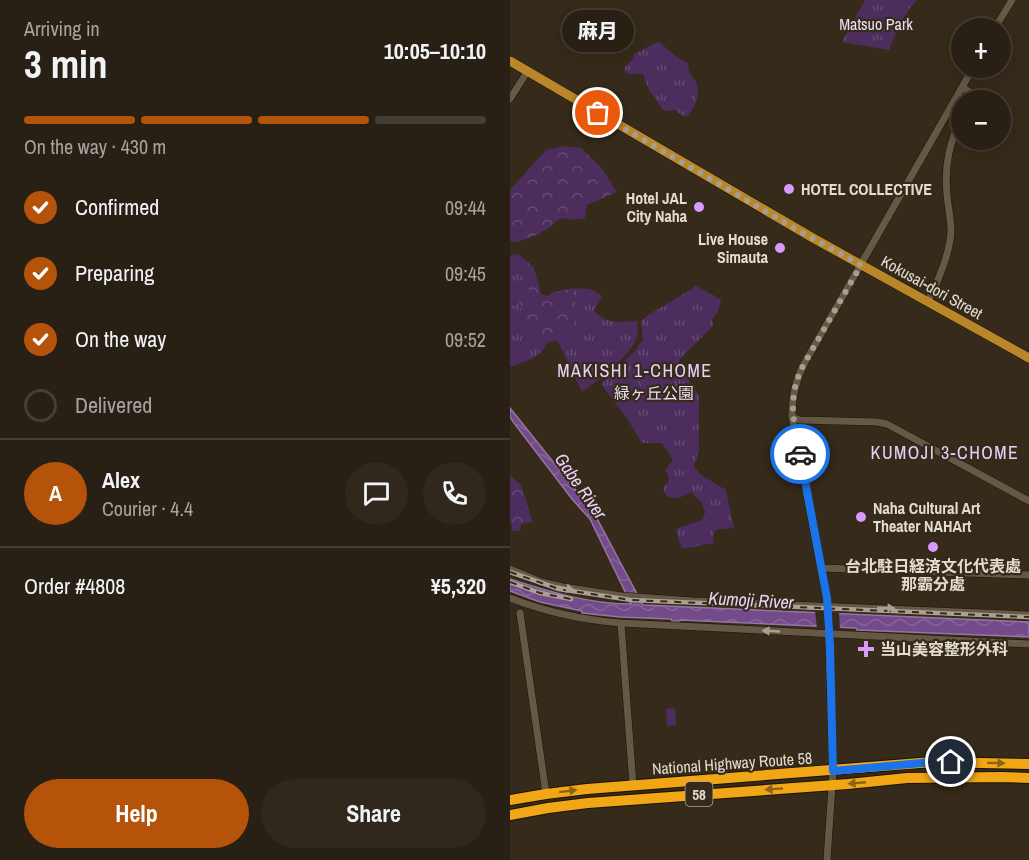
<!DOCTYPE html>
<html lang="en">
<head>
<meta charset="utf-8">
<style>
	:root { --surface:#282014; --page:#30281d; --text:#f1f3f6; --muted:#a5a3a0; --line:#443e34; --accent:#b45309 }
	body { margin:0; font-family:"Archivo Narrow","Noto Sans JP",sans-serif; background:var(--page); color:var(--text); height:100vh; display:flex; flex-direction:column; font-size:22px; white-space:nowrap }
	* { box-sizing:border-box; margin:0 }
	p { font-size:20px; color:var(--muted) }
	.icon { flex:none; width:33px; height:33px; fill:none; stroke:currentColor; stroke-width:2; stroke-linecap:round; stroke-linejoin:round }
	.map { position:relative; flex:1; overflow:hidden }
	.side { display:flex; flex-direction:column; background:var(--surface); width:510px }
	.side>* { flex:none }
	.buttons { position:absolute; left:441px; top:18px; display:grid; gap:12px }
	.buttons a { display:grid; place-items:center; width:60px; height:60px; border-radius:50%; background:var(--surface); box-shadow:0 3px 15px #0003,0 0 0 2px var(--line); font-size:30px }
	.pin { position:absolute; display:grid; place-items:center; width:51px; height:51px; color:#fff; margin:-26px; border:3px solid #fff; border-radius:50%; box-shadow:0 2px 6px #0007 }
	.courier { position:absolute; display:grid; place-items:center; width:60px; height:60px; margin:-30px; border:4px solid #1a73e8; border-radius:50%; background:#fff; color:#222; box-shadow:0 2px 8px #0007 }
	.bubble { position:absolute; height:42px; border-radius:21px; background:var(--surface); box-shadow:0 3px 15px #0003,0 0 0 2px var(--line); font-size:20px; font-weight:800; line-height:42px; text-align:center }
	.overview em { font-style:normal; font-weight:800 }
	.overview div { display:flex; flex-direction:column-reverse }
	.overview { display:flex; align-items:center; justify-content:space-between; height:102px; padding:0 24px }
	h1 { font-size:39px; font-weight:800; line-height:45px }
	.bar { display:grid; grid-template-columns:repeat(4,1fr); gap:9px 6px; align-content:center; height:72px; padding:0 24px }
	.bar i { height:8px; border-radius:4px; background:var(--line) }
	.bar .active { background:var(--accent) }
	.bar p { grid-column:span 4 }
	.line { display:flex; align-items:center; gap:15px; padding:0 24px; border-top:2px solid var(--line) }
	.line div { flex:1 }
	.round { display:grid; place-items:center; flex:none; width:63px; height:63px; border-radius:32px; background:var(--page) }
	ol { padding:0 24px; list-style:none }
	li { display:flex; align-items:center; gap:18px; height:66px }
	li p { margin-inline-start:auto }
	li .icon { padding:6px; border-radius:50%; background:var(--accent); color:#fff; stroke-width:4 }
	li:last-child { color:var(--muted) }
	li i { width:33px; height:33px; border:3px solid var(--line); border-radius:50% }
	.action { display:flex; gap:12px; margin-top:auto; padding:12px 24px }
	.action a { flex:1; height:69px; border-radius:36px; background:var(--accent); color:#fff; font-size:24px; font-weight:800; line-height:69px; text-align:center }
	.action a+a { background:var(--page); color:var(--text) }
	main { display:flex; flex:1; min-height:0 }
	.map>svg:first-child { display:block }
	.grass { fill:url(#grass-tufts) }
	.forest { fill:url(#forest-crowns) }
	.garden { fill:#4c2d5d }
	.water { fill:url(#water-waves); stroke:#95769f; stroke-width:1.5 }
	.pier { fill:#362a1a }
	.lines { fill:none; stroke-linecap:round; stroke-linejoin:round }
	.minor-casing { stroke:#1d1304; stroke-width:8 }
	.major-casing { stroke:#1d1304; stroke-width:10 }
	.highway-casing { stroke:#1d1304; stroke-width:12 }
	.minor { stroke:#655845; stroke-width:7 }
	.major { stroke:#b98729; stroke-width:9 }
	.highway { stroke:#f1a616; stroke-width:10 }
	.rail-casing { stroke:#aaa194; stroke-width:4.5 }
	.rail { stroke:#362a1a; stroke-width:2; stroke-dasharray:7; stroke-linecap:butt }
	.oneway { fill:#aaa192 }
	.oneway2 { fill:#8a6218 }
	.done { stroke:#a69e91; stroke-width:6; stroke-dasharray:0 10.8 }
	.route { stroke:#1a73e8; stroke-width:8 }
	.poi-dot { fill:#d79bf9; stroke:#362a1a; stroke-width:2 }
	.labels { text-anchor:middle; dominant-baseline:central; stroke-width:4.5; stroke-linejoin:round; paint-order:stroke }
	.shield { fill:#362a1a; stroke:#afa79a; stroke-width:1.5 }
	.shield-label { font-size:15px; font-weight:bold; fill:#e3dcd1 }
	.park-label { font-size:16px; fill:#ebdff2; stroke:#362a1a }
	.poi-label { font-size:16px; font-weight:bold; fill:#e3dcd1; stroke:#362a1a; text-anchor:start }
	.street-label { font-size:16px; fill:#e3dcd1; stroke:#362a1a }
	.neighbourhood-label { font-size:18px; letter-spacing:1.5px; fill:#e9d0f8; stroke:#362a1a }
	.water-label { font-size:18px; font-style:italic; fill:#e9d2f7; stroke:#362a1a }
</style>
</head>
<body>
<main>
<section class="side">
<div class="overview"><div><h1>3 min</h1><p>Arriving in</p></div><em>10:05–10:10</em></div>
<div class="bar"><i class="active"></i><i class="active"></i><i class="active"></i><i></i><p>On the way · 430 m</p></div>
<ol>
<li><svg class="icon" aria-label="check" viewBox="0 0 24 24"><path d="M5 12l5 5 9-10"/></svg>Confirmed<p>09:44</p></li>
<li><svg class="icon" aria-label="check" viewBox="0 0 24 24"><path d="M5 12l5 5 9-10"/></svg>Preparing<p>09:45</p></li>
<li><svg class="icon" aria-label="check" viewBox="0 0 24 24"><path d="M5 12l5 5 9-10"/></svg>On the way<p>09:52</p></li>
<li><i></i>Delivered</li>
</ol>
<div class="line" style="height:108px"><b class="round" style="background:var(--accent);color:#fff">A</b><div><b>Alex</b><p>Courier · 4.4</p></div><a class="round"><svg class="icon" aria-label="chat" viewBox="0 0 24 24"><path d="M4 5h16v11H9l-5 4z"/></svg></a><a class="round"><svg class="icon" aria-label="phone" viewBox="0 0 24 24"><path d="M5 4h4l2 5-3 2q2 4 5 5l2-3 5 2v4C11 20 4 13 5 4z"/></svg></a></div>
<div class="line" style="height:78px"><div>Order #4808</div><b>¥5,320</b></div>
<div class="action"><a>Help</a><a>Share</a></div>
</section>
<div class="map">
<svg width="519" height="860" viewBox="0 0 519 860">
	<defs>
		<pattern id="grass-tufts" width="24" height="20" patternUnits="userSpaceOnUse" patternTransform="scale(1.5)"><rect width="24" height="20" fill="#4c2d5d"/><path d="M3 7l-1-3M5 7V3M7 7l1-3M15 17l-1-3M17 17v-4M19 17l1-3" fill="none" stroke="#664b73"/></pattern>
		<pattern id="forest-crowns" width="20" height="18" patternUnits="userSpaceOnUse" patternTransform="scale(1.5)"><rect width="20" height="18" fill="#4c2d5d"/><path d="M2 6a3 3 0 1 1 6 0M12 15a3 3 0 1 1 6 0" fill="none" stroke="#664b73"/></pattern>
		<pattern id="water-waves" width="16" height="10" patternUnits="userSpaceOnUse" patternTransform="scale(1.5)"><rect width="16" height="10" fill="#734a8a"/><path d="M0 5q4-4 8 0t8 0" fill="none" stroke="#876499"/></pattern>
	</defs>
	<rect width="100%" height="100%" fill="#362a1a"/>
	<path class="grass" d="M355,0H407C393,14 386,32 379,50L332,42Z
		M147,42H149L168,58L178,63L179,71L187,84L188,91L186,103L178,117L172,115L165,110L156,111L153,110L139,90L133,74H118L115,71V67L123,59V55Z
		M8,254L24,268L31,295L39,296C46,288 72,287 83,290C86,291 89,294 92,296L84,311C99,325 108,322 127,321C128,326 128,331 127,336C122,356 88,380 72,392L47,340L37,342C31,359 15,361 0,367V256Z
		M185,285L211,300L208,312L202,320L203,326L172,357L168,363L189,396V451L184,467L191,475L216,490L224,528L205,530L203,536L204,543L173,549L168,539L166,529L192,520L195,513L192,503L181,492C177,494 172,497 167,498C161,499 152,495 154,487C156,481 158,486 159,479C159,475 157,473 155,470L163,460L152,443H132L116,417L91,384L124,352L133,340L131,321L138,315L182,289Z
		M165,708L166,725L157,726L156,709Z"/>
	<path class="forest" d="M54,146L71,148L91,167L107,192L77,205L75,218L62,220L54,218L48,220L36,230L27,235L7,242L0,241V190L36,150Z
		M16,261L24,268L31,295L39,296L42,292L63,289C66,298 66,320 62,330C60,334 55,338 52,341L47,340L37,342C28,337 25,321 13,321C10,321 6,323 3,324L0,322V308L13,311L7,303L18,296L19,289L12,264Z
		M0,475L11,485L17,502L22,522L11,524L10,531H3L1,522L0,521Z"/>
	<path class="garden" d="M136,372L152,377L147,390L132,385Z"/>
	<path class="water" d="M0,408L84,513L133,605L519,622V637L347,630L346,628L170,620L169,621H162L161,619L110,617L72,613V611L30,602L0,591V579C40,592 80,604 121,604L80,519L62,499L4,423L0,417Z"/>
	<path class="pier" d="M305,611L329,613L330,630L307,629Z"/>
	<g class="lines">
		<g class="minor-casing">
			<path id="minor" d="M485,28L502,0
				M452,87L460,92L457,100
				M0,99L17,72
				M418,301C428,282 440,253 441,231C441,219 438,207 437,195C434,162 440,144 452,114
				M282,417L289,420L367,422L377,424L519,501
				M311,568L519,575
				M0,569L31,582L53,587L112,596L183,601L519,615
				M0,598C36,612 73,620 111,623L519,644
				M10,613L36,794
				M111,623L123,785
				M317,860L323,771L318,612L317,598L282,417C282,398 285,381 294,364L463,68"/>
		</g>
		<g class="major-casing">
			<path id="major" d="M0,61L303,238L519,358"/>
		</g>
		<g class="highway-casing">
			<path id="highway" d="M0,800L36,794L77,789L423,762L519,764
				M0,815L38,808L78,803L338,784L397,778L492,777L519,778"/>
		</g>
		<use href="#minor" class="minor"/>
		<use href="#major" class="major"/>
		<use href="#highway" class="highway"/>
		<g class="rail-casing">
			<path id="rail" d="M0,572L49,589L121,600L519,617
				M0,582L30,593L61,599"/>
		</g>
		<use href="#rail" class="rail"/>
	</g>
	<defs><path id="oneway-solid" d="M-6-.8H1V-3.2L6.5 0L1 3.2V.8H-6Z" transform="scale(1.5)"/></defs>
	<g class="oneway">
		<use href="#oneway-solid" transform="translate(55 588) rotate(12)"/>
		<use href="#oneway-solid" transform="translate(376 608) rotate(2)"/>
		<use href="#oneway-solid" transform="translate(261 631) rotate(-177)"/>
	</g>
	<g class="oneway2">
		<use href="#oneway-solid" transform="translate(486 763) rotate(1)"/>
		<use href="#oneway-solid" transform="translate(347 783) rotate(175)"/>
		<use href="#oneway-solid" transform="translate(264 789) rotate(176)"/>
		<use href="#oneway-solid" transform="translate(58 791) rotate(-7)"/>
	</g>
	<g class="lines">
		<path class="done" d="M88,113L284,228L351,265L294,364C277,396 283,421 290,454"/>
		<path class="route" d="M290,454L317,598L320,646L323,771L423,762H441"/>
	</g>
	<g class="poi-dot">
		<circle cx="279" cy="189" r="6"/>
		<circle cx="189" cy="207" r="6"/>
		<circle cx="270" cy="248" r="6"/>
		<circle cx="351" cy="517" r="6"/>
		<circle cx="423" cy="547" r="6"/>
		<path d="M353 640h6v6h6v6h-6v6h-6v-6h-6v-6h6z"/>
	</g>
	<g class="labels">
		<rect class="shield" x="175.5" y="782" width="27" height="24" rx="4.5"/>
		<g class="shield-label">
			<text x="189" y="794">58</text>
		</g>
		<g class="park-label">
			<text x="366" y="24">Matsuo Park</text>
			<text x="144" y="393">緑ヶ丘公園</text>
		</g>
		<g class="poi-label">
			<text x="291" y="189">HOTEL COLLECTIVE</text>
			<text x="177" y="198" text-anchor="end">Hotel JAL<tspan x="177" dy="18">City Naha</tspan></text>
			<text x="258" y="239" text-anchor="end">Live House<tspan x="258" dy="18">Simauta</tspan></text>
			<text x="363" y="508">Naha Cultural Art<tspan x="363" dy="18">Theater NAHArt</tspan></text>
			<text x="423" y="566" text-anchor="middle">台北駐日経済文化代表處<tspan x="423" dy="18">那霸分處</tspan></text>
			<text x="370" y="649">当山美容整形外科</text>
		</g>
		<g class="street-label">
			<text transform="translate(422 287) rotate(29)">Kokusai-dori Street</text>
			<text transform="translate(222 763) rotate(-4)">National Highway Route 58</text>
		</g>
		<g class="neighbourhood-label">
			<text x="125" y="370">MAKISHI 1-CHOME</text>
			<text x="435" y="452">KUMOJI 3-CHOME</text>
		</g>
		<g class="water-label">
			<text transform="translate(71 486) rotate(55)">Gabe River</text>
			<text transform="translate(241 600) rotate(3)">Kumoji River</text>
		</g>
	</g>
</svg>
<div class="buttons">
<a>+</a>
<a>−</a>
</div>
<div class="pin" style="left:88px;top:113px;background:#ea580c"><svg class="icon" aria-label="bag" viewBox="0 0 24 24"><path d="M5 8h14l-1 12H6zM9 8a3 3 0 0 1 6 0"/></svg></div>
<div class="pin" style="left:441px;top:762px;background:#1f2937"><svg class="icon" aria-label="home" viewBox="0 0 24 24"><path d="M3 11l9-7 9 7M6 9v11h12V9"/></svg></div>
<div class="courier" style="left:290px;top:454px"><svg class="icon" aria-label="car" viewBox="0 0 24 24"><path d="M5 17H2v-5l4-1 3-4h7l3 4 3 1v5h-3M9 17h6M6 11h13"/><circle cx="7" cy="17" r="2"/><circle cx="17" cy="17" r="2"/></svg></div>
<div class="bubble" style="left:52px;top:10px;width:72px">麻月</div>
</div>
</main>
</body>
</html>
